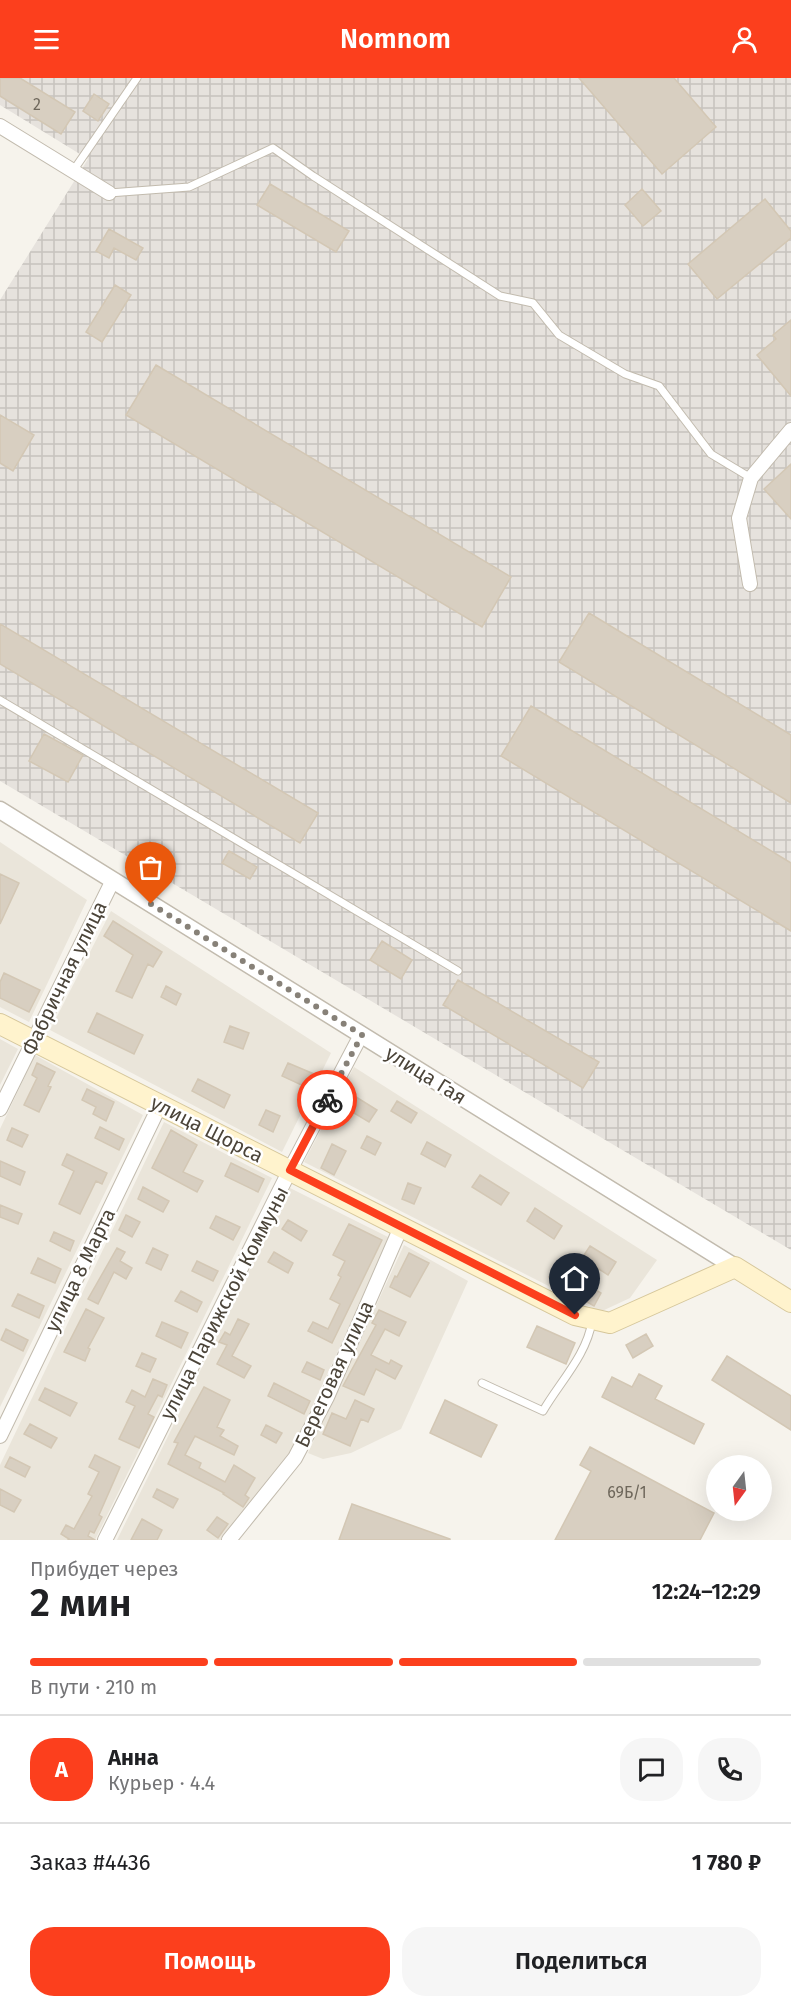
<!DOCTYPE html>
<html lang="ru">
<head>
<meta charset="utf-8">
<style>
	:root { --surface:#fff; --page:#f6f6f6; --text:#202124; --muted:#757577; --line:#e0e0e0; --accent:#fc3f1d }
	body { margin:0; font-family:"Fira Sans",sans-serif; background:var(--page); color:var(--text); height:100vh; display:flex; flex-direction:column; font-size:22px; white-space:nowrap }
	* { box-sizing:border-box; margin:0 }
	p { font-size:20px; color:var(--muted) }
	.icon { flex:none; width:33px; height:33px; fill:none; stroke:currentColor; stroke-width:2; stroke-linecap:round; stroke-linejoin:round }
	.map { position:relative; height:1462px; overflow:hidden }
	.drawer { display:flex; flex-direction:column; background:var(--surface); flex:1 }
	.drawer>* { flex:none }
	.needle { width:39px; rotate:195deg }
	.tools { position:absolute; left:706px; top:1377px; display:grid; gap:12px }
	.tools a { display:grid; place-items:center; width:66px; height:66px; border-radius:50%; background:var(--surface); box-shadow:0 6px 24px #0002; font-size:30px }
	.pin { position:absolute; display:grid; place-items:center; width:51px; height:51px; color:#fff; margin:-62px -26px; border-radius:50% 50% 50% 0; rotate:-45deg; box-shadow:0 0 6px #0007 }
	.pin .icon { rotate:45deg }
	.courier { position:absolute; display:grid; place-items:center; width:60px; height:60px; margin:-30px; border:4px solid #fc3f1d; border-radius:50%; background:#fff; color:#222; box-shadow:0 2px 8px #0007 }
	.head em { font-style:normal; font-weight:600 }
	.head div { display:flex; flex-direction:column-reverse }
	.head { display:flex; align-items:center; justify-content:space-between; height:102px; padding:0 30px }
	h1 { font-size:39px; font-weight:600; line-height:45px }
	.bar { display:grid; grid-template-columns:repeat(4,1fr); gap:9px 6px; align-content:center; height:72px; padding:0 30px }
	.bar i { height:8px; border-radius:4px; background:var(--line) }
	.bar .selected { background:var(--accent) }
	.bar p { grid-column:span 4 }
	.line { display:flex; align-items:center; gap:15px; padding:0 30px; border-top:2px solid var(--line) }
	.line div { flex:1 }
	.round { display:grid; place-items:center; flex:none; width:63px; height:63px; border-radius:24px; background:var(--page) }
	.primary-button { display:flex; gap:12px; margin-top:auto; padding:12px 30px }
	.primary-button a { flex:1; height:69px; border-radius:24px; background:var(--accent); color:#fff; font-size:24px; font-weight:600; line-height:69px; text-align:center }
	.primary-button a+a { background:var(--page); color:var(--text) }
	header { display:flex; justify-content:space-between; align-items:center; height:78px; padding:0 30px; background:var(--accent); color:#fff; font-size:27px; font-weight:600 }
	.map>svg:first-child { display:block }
	.residential { fill:#eae5da }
	.industrial { fill:url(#industrial-grid) }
	.building { fill:#d8cfc1; stroke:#d3c7b4; stroke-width:1.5 }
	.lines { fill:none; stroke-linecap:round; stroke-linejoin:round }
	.service-casing { stroke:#c2bbae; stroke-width:9 }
	.minor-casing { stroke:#c2bbae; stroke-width:16 }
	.tertiary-casing { stroke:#c2bbae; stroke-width:19 }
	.secondary-casing { stroke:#d6c79b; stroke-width:22 }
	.service { stroke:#fff; stroke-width:7 }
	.minor { stroke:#fff; stroke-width:14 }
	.tertiary { stroke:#fff; stroke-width:16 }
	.secondary { stroke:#fff3cd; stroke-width:20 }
	.done { stroke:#878178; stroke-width:6; stroke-dasharray:0 10.8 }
	.route { stroke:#fc3f1d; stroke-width:8 }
	.labels { text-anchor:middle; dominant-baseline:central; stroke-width:5; stroke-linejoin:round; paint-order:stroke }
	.number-label { font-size:16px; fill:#6e675b }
	.street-label { font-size:20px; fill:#4b4439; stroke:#fff }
</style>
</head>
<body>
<header><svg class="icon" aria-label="menu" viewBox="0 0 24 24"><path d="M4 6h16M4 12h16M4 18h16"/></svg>Nomnom<svg class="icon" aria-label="person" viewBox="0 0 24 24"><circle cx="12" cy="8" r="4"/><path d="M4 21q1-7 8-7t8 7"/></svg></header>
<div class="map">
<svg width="791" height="1462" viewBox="0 0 791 1462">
	<defs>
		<pattern id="industrial-grid" width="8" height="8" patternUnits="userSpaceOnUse" patternTransform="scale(1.5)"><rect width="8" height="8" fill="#e6e2dd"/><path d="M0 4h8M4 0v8" fill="none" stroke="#c7c3be"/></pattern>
	</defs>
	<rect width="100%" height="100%" fill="#f6f3ec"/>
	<path class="residential" d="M0,764L87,822L29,944L0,929Z
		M111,833L331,975L282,1074L50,952Z
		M0,961L18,971L0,1007Z
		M35,977L143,1037L0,1329V1051Z
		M354,989L657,1182L630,1220L600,1234L304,1084Z
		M164,1044L272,1100L95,1462H0V1387Z
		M290,1110L390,1160L289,1379L222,1462H117Z
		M404,1167L468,1203L401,1351L351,1375L323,1381L308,1375Z"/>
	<path class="industrial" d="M0,0H791V1172L0,703V222L88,81L0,27Z"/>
	<path class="building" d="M0,0H20L75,34L61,56L0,18Z
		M579,0H674L716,49L662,96Z
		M94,16L109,26L98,43L83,33Z
		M270,106L349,153L336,174L257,127Z
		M642,111L661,133L643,148L625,127Z
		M765,121L791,153V160L717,221L688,186Z
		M109,151L143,170L136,182L114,170L109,180L96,173Z
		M115,207L131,217L102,264L86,254Z
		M791,242V318L757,277L776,261L773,257Z
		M156,287L511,499L482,549L126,337Z
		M0,337L34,357L13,393L0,385Z
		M791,386V441L764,411Z
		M589,535L791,657V725L559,584Z
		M0,546L318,735L300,765L0,586Z
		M531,628L791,785V853L501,678Z
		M44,656L83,677L68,704L29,683Z
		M229,773L257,789L250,801L222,785Z
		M0,796L19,805L0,846Z
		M113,843L162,874L153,889L148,886L132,920L116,913L133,877L104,858Z
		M382,863L412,882L401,901L370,882Z
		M4,895L40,912L29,934L0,920V904Z
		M458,902L599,984L583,1010L443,927Z
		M166,908L181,916L176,927L161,919Z
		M97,935L143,957L134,976L88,954Z
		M230,948L249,955L243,971L224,964Z
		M37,985L55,994L48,1008L51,1009L39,1034L24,1027L37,1000L32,997Z
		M288,985L314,996L308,1010L282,998Z
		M198,1001L230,1017L224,1030L192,1013Z
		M87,1011L114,1024L106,1043L93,1036L96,1029L82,1022Z
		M356,1019L377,1032L369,1044L349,1032Z
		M397,1023L417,1035L411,1045L391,1033Z
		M266,1032L280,1038L273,1054L259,1047Z
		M100,1049L124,1061L119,1072L95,1060Z
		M12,1050L28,1057L22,1069L7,1062Z
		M171,1052L197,1067L183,1094L203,1103L197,1114L152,1090Z
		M367,1058L381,1065L375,1077L361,1070Z
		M427,1064L451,1077L445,1089L421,1076Z
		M332,1066L346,1073L334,1097L321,1090Z
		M67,1076L107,1095L102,1106L96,1103L80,1136L59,1126L74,1093L62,1087Z
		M0,1083L25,1094L20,1107L0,1098Z
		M231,1085L264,1101L258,1114L225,1098Z
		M480,1097L509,1115L501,1127L472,1109Z
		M408,1105L421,1110L414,1126L402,1121Z
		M143,1109L169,1123L163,1134L138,1121Z
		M0,1127L22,1136L18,1146L0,1139Z
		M535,1130L562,1148L554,1161L527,1143Z
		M126,1137L140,1144L132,1159L119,1152Z
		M216,1138L240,1149L233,1162L210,1150Z
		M288,1142L307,1153L301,1163L282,1151Z
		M349,1146L382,1162L332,1265L308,1253L313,1244L328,1251L340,1226L330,1221L341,1199L338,1197L345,1183L333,1177Z
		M54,1154L74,1163L70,1173L50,1163Z
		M590,1168L616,1184L608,1197L582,1180Z
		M117,1170L125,1174L120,1183L132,1190L126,1201L114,1194L98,1226L88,1221Z
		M153,1170L168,1177L161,1192L146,1185Z
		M274,1174L293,1185L288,1195L268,1184Z
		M409,1175L429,1185L410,1219L390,1209L395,1198L397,1199Z
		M38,1180L61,1191L55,1205L31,1195Z
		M197,1183L218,1193L213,1203L192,1193Z
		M555,1188L601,1215L594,1228L573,1216L575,1212L549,1199Z
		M181,1213L202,1224L197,1234L175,1223Z
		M18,1216L44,1228L39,1240L12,1228Z
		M86,1231L104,1240L88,1270L90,1271L85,1283L64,1274Z
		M379,1232L406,1244L399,1258L385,1251L371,1277L389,1286L391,1282L402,1288L395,1301L376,1291L364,1317L343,1308L376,1247L372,1245Z
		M238,1241L249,1246L232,1278L251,1288L244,1300L217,1286L227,1267L219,1264L225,1254L230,1257Z
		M162,1244L188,1255L181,1270L156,1258Z
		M537,1248L575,1265L566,1286L527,1269Z
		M6,1251L28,1262L23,1273L1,1262Z
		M646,1256L653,1268L633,1280L626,1267Z
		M142,1275L156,1281L150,1294L136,1288Z
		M727,1278L791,1318V1352L712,1302Z
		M307,1284L324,1292L320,1302L302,1294Z
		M639,1296L662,1308L655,1321L704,1346L694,1366L602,1319L612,1299L632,1309Z
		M153,1301L167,1307L162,1319L158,1317L148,1336L154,1339L139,1370L119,1361L135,1328L126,1324L132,1312L145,1319Z
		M274,1305L310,1323L304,1336L268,1318Z
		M204,1309L230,1322L217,1349L224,1352L220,1358L238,1368L234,1377L195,1358L185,1377L201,1385L199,1390L225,1404L234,1387L255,1400L245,1417L249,1420L243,1429L223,1416L224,1415L168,1386L178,1365L174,1364Z
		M45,1310L77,1325L70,1338L39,1322Z
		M355,1322L374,1331L368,1344L361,1341L350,1368L323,1356L332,1335L346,1341Z
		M445,1322L497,1347L481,1379L430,1355Z
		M30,1346L57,1360L51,1370L24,1356Z
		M266,1347L282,1355L276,1365L261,1357Z
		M590,1369L714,1435L700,1462H555L591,1393L580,1387Z
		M95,1377L120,1389L99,1437L102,1439L94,1455L90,1453L88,1458L95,1462H68L69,1461L61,1456L66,1447L74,1451L92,1418L88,1416L99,1394L89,1389Z
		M10,1379L30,1389L25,1399L5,1389Z
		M0,1411L21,1422L14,1434L0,1427Z
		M157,1411L178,1421L173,1430L153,1419Z
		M352,1426L450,1461V1462H339Z
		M217,1439L228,1446L218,1460L207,1452Z
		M142,1441L162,1452L157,1462H131Z"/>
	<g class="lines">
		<g class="service-casing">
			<path id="service" d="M73,93L137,0
				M109,115L189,109L273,70L313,98L500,218L533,225L559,257L625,296L659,308L711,376L751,400
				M0,622L458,893
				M482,1305L543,1333C559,1305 587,1277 592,1243"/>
		</g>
		<g class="minor-casing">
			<path id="minor" d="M0,48L109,115
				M750,506L739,440L751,400L791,352
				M0,1031L113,802
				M0,1358L160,1027
				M105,1462L290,1092L361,957
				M229,1462L295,1380L327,1319L401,1149"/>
		</g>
		<g class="tertiary-casing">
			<path id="tertiary" d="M0,732L735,1189"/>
		</g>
		<g class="secondary-casing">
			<path id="secondary" d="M0,946L575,1237L610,1245L735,1189L791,1224"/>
		</g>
		<use href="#service" class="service"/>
		<use href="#minor" class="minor"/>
		<use href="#tertiary" class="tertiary"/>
		<use href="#secondary" class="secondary"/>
	</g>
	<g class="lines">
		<path class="done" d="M151,826L362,957L327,1022"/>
		<path class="route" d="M327,1022L290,1092L575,1237"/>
	</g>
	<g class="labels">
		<g class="number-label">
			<text x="37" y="26">2</text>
			<text x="627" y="1414">69Б/1</text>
		</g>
		<g class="street-label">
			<text transform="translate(64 900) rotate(-64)">Фабричная улица</text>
			<text transform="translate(426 997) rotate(32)">улица Гая</text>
			<text transform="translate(207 1051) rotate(27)">улица Щорса</text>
			<text transform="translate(80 1192) rotate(-64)">улица 8 Марта</text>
			<text transform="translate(224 1225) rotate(-63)">улица Парижской Коммуны</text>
			<text transform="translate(334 1296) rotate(-65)">Береговая улица</text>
		</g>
	</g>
</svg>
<div class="tools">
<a><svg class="needle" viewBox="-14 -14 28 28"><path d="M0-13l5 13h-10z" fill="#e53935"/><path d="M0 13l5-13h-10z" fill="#757577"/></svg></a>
</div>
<div class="pin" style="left:151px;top:826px;background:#ea580c"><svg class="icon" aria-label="bag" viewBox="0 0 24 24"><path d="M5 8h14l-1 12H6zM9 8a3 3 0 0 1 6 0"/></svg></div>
<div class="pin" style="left:575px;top:1237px;background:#1f2937"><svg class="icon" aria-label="home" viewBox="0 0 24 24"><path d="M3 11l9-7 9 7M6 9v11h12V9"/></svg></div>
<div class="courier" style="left:327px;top:1022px"><svg class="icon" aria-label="bike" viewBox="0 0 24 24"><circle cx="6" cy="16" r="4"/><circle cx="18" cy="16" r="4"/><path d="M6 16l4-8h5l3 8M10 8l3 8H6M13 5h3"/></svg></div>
</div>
<section class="drawer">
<div class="head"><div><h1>2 мин</h1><p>Прибудет через</p></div><em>12:24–12:29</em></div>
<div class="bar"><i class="selected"></i><i class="selected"></i><i class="selected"></i><i></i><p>В пути · 210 m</p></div>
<div class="line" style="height:108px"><b class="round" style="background:var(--accent);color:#fff">А</b><div><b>Анна</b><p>Курьер · 4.4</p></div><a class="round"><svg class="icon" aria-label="chat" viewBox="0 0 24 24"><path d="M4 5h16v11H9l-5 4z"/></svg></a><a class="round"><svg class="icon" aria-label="phone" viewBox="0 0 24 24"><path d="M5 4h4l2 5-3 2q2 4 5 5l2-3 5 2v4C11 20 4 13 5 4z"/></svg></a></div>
<div class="line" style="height:78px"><div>Заказ #4436</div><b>1 780 ₽</b></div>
<div class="primary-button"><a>Помощь</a><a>Поделиться</a></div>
</section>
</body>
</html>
